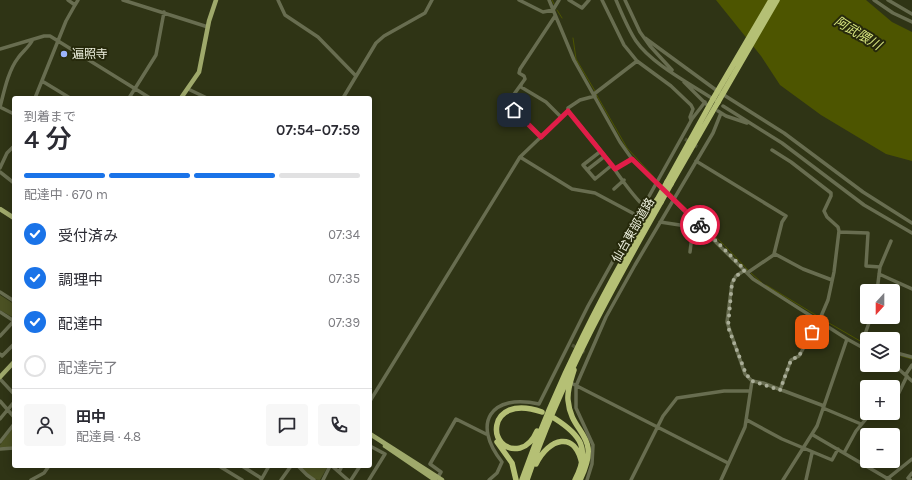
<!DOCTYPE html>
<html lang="ja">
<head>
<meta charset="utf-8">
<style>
	:root { --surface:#fff; --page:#f7f7f7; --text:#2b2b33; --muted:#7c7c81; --line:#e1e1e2; --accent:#1a73e8 }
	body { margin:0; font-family:Karla,"Noto Sans JP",sans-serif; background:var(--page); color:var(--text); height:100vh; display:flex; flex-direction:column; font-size:15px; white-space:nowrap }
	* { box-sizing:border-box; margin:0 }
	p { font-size:13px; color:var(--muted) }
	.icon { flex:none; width:22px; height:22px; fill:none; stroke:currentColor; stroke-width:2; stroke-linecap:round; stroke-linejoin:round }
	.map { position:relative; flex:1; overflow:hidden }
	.drawer { position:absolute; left:12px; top:96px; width:360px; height:372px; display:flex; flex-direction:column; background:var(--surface); border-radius:4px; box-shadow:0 2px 10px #0003 }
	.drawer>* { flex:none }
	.needle { width:26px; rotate:201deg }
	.controls { position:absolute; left:860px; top:284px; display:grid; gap:8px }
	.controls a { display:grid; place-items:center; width:40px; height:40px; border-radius:4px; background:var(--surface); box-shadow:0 2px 10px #0003; font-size:20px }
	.pin { position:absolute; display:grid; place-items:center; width:34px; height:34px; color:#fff; margin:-17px; border-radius:8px; box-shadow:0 2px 6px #0006 }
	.courier { position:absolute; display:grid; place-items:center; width:40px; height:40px; margin:-20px; border:3px solid #e11d48; border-radius:50%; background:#fff; color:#222; box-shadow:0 1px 5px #0007 }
	.overview em { font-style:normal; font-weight:600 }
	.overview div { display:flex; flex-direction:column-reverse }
	.overview { display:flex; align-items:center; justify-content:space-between; height:68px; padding:0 12px }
	h1 { font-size:26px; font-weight:600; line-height:30px }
	.bar { display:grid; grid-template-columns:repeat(4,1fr); gap:6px 4px; align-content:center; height:48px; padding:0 12px }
	.bar i { height:5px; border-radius:3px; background:var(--line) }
	.bar .selected { background:var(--accent) }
	.bar p { grid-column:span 4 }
	.line { display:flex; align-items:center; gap:10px; padding:0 12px; border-top:1px solid var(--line) }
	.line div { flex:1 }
	.round { display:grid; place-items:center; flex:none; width:42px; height:42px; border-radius:4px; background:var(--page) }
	ol { padding:0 12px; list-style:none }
	li { display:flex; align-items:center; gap:12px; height:44px }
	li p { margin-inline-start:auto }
	li .icon { padding:4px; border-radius:50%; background:var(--accent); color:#fff; stroke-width:4 }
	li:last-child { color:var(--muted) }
	li i { width:22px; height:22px; border:2px solid var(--line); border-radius:50% }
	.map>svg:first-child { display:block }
	.green { fill:#4b5123 }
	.water { fill:#4d5500 }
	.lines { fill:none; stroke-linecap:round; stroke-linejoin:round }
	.stream { stroke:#4d5500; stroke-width:1 }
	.minor-tunnel { stroke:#4c5033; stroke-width:3.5; stroke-dasharray:3.5 2; stroke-linecap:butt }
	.minor { stroke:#686d50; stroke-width:3.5 }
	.major { stroke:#9fa96b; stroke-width:4.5 }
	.highway { stroke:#b5c075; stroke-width:5.5 }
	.highway-bridge { stroke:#b5c075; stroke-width:5.5 }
	.done { stroke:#aaae98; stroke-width:4; stroke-dasharray:0 7.2 }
	.route { stroke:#e11d48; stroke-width:5 }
	.poi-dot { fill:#9cb4fd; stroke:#26290b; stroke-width:1.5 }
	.labels { text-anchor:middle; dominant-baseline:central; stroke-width:4; stroke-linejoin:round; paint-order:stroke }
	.poi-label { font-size:12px; fill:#edf0de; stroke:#26290b; text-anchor:start }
	.street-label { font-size:12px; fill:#edf0de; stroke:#26290b }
	.water-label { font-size:13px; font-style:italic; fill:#d9e781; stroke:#26290b }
</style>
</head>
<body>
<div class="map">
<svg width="912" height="480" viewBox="0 0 912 480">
	<rect width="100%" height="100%" fill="#2f3415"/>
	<path class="green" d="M0,295L14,304V318L0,310Z
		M14,426V447H0V445Z
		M300,466H328L320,480C311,480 305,472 300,466Z"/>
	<path class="water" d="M716,0H866L892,22L912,32V161L886,154L821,115L780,85L761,56Z"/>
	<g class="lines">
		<path class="stream" d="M552,0L554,4
			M557,10L562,18
			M573,38L576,59L595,91
			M596,94L627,148L654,177
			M659,182L662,185
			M669,192L673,195
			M676,199L724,245
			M725,246L748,270
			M751,273L762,283
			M766,285L819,317
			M822,319L867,345
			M901,356L912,359"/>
		<path class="minor-tunnel" d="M685,139L699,148
			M572,345L586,353"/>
		<path class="minor" d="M123,0L208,27
			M278,0L285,15L318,37L356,76
			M519,0L543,12L553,10L559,0
			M549,0L574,60L620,142L632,159L753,279L847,339L867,350
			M569,0L582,8L589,0
			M602,0L624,45L637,61L671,86L691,105L693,109L690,117L691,120
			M616,0C622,14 628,29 636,41C651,63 687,82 710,97
			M625,0L640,32L650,46L672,70
			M874,0L893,13L912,22
			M888,0L912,14
			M75,5L78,0
			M645,38L716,90L784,133L863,192L912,223
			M0,49L44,36H50L150,98
			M42,81L70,98
			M684,82L706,104
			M521,85V87L546,102L561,117
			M188,89L207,98
			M594,94L637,61
			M35,98L66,21L75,5L68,0
			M129,98L156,55L164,12
			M343,98L376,43L384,36L425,13L432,0
			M723,106L782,143L864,205L912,233
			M0,107C4,92 8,71 18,58C22,52 28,48 32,41
			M0,107L14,114
			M568,111C581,127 595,142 607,159C620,176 631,195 647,209
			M718,111L726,116L747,123
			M541,137L507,104L525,79L524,76L519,73L520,69L555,16
			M772,150L791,162L831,193V196L824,211L827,217L838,227L839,231L834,272L828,300L819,321L799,356L791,360L780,390
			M601,151L583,165L595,179L612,165
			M520,157L572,189L595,193L638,216
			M696,161L786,216L782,222L774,254
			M0,168L7,153L14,146
			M615,169L632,159
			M587,170L605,156
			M0,172L14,183
			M614,189L624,180
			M660,222L693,227L690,252
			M839,232L868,233L866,266L880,267
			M745,270L736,276L732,283L727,322L745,374L752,381L763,383L824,406
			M747,273L775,254L803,269L832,280
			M879,274L912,289
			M877,291L880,267L891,241
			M0,292L14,301
			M0,312L14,321
			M0,336L14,321
			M867,342L863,340L871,317
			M893,352L912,357
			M0,354L2,356L14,344
			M893,364L912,381
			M906,374L912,365
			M0,379L14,394
			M573,384L728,463
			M0,401L14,417
			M370,401L520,157L568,111V108L580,100L595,96
			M893,405L907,376
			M823,408L861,424
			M0,419L14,402
			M747,420L782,439L832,460L838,449
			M813,435L890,480
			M0,442L14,424
			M0,449L14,448
			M844,453L856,431L871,413
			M219,466L242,480
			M242,466L261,478
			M298,466L307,475L314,480
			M332,466L348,480
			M339,472L342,466
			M438,477L441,472L430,464L456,419L486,434
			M887,479L912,459
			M31,480L44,473L49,466
			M261,480L269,466
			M281,480L291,466
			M323,480L330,466
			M351,480L360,466
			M369,480L385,454L370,446
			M489,480L497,473L502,462C471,423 491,393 539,404L588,306L692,119L705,102
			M587,480L592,464L593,445L576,408V386L606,317L635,265L713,133L721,113
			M631,480L663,416L677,398L724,391H750
			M721,480L745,427L752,381
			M783,480L817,426L847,339
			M806,480L812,453
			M911,480L908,478L912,473"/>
		<path class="major" d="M181,98L199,72L209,21L216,0
			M0,209L14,218
			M0,377L14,362
			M370,434L442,480
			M385,446L435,480"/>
		<path class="highway" d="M667,182L713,99
			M671,184L718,102
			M574,370C571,380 567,390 568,400C571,436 603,433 580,480
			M554,418C581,435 591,449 575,480
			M537,431C534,438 528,446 520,448C487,455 484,392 542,412
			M497,442L512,463L516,480
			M536,464C549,438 575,430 582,464
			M522,480C557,380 604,291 657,200
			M527,480C560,382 610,292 661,202"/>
		<path class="highway-bridge" d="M713,99L771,0
			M718,102L777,0
			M657,200L667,182
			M661,202L671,184"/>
	</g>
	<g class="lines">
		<path class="done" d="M700,225L745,270L736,276L732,283L728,327L746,374L752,381L780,390L791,360L799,356L812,332"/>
		<path class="route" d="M514,110L541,137L568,111L615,169L632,159L700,225"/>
	</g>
	<circle class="poi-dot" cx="64" cy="54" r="4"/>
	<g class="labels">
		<g class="poi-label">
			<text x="72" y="54">遍照寺</text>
		</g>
		<g class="street-label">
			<text transform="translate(633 230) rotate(-60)">仙台東部道路</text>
		</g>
		<g class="water-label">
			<text transform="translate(858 33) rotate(31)">阿武隈川</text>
		</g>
	</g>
</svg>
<div class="controls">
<a><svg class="needle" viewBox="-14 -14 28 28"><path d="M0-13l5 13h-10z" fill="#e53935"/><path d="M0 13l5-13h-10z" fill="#7c7c81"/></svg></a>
<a><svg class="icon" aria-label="layers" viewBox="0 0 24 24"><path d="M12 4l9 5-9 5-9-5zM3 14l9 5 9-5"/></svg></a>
<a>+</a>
<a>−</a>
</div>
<div class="pin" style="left:812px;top:332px;background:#ea580c"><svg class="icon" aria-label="bag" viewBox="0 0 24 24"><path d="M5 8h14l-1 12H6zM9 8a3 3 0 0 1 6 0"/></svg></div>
<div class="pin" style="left:514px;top:110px;background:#1f2937"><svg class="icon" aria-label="home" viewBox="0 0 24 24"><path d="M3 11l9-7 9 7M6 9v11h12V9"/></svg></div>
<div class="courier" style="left:700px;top:225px"><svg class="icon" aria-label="bike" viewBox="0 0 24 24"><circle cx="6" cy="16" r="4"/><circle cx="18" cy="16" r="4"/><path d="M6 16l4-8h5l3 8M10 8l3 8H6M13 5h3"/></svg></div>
<section class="drawer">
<div class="overview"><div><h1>4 分</h1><p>到着まで</p></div><em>07:54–07:59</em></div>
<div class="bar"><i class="selected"></i><i class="selected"></i><i class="selected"></i><i></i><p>配達中 · 670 m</p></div>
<ol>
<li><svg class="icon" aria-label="check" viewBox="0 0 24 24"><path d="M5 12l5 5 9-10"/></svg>受付済み<p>07:34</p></li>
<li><svg class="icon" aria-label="check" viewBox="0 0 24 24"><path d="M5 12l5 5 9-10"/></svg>調理中<p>07:35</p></li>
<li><svg class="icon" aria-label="check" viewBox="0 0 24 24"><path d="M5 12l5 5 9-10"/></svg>配達中<p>07:39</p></li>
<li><i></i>配達完了</li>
</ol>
<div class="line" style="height:72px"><a class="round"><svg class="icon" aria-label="person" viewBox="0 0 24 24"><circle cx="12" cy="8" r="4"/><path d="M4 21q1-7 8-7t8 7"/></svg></a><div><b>田中</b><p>配達員 · 4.8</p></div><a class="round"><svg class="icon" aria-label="chat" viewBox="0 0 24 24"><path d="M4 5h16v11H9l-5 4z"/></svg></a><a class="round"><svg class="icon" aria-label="phone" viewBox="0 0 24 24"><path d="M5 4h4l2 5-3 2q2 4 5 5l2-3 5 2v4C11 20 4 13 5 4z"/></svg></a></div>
</section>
</div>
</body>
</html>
